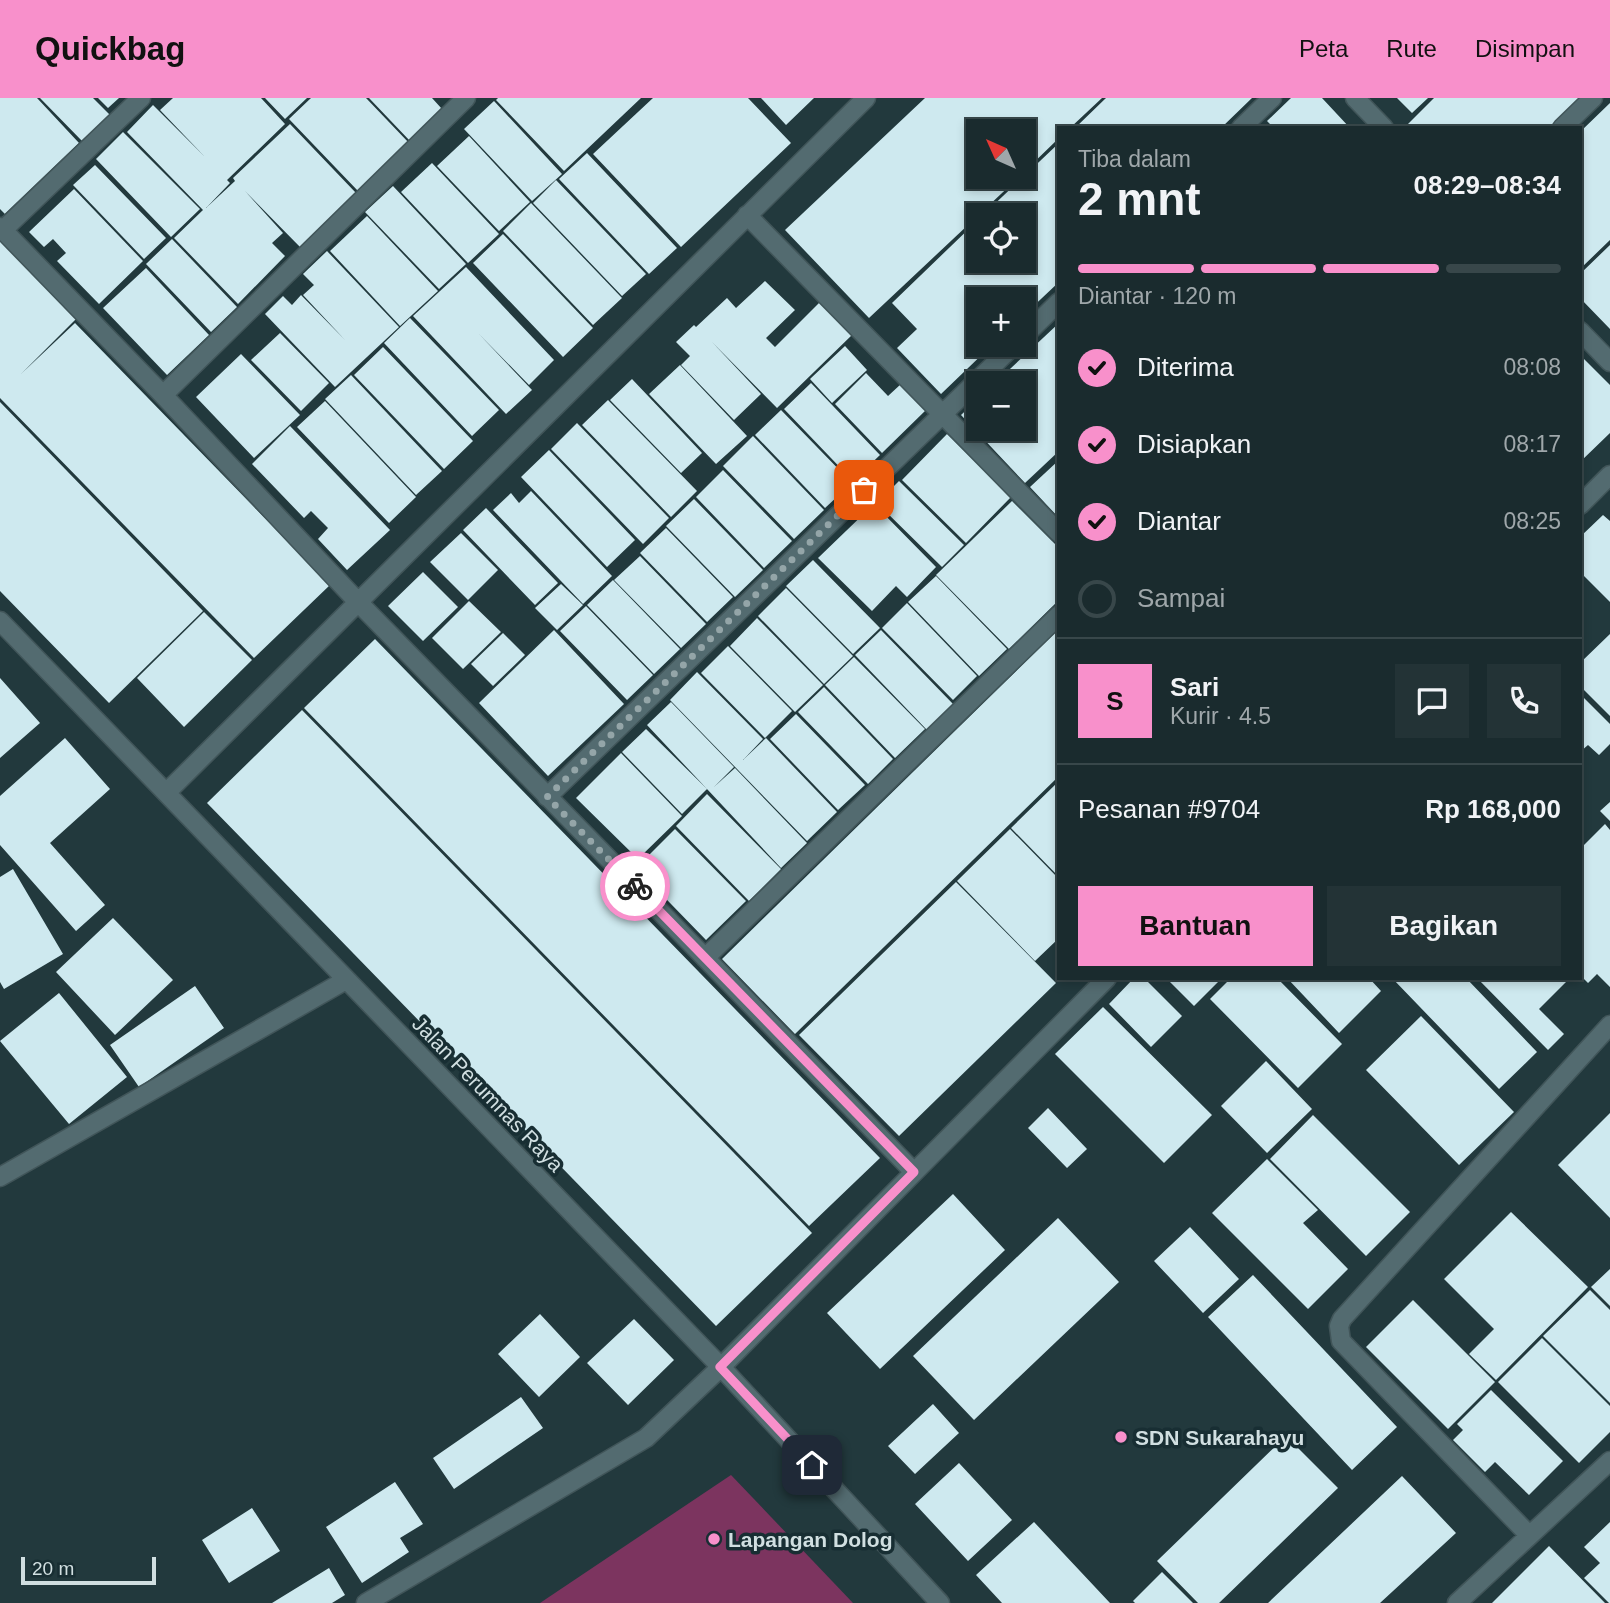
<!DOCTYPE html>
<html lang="id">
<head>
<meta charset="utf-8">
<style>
	:root { --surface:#1a2b2e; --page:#233336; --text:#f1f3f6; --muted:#9fa7aa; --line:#38474a; --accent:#f890cb }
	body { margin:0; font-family:Arial,sans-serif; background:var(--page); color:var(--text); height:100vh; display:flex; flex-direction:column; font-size:26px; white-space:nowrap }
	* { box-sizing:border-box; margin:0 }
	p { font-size:23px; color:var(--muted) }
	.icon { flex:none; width:38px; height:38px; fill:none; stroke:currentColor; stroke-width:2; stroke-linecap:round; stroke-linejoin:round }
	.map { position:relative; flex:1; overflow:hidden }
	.drawer { position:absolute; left:1057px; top:28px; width:525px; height:854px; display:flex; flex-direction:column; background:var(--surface); border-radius:0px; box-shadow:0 4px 10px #0003,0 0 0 2px var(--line) }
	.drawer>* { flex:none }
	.needle { width:46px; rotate:315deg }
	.buttons { position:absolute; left:966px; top:21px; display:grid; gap:14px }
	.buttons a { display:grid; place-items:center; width:70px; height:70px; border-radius:0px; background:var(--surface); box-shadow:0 4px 10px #0003,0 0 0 2px var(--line); font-size:35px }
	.scale { position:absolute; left:21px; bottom:18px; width:135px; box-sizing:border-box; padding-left:7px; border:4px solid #d1dfe1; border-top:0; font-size:19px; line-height:24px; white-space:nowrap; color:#d1dfe1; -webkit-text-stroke:5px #182e33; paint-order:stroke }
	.pin { position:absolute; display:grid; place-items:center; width:60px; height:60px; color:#fff; margin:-30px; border-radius:14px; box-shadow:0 4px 10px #0006 }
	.courier { position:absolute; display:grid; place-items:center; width:70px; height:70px; margin:-35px; border:5px solid #f890cb; border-radius:50%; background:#fff; color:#222; box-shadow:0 2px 9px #0007 }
	.overview em { font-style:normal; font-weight:700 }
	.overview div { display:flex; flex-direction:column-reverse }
	.overview { display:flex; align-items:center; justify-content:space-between; height:119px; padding:0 21px }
	h1 { font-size:46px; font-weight:700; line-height:52px }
	.bar { display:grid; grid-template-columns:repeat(4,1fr); gap:10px 7px; align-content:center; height:84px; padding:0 21px }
	.bar i { height:9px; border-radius:5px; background:var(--line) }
	.bar .current { background:var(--accent) }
	.bar p { grid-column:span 4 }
	.line { display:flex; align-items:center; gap:18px; padding:0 21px; border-top:2px solid var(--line) }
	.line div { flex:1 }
	.round { display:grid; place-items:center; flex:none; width:74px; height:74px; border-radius:0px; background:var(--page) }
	ol { padding:0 21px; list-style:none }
	li { display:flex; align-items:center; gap:21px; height:77px }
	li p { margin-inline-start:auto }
	li .icon { padding:7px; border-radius:50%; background:var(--accent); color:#111; stroke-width:4 }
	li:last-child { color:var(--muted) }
	li i { width:38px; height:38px; border:4px solid var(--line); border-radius:50% }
	.action { display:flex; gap:14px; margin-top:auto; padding:14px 21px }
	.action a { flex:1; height:80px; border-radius:0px; background:var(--accent); color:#111; font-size:28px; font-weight:700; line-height:80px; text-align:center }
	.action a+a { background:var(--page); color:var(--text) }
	header { display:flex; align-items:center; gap:42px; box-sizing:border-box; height:98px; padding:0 35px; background:var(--accent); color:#111 }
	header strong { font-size:33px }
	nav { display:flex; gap:38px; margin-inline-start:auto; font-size:24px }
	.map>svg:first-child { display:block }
	.green { fill:#7c345f }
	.building { fill:#cee9ef }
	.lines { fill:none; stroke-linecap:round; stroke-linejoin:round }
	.minor-casing { stroke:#415559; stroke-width:21 }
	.minor { stroke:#536b70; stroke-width:18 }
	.done { stroke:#94a5a8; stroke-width:7; stroke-dasharray:0 12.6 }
	.route { stroke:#f890cb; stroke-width:9 }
	.poi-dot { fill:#f890cb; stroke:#182e33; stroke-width:2.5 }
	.labels { text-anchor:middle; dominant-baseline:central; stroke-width:7; stroke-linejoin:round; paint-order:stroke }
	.street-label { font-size:21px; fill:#d1dfe1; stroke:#182e33 }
	.poi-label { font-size:21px; font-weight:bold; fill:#d1dfe1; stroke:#182e33; text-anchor:start }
</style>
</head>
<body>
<header>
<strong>Quickbag</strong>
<nav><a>Peta</a><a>Rute</a><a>Disimpan</a></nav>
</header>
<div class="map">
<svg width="1610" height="1505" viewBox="0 0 1610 1505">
	<rect width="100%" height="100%" fill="#22393d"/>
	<path class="green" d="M731,1377L853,1505H540Z"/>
	<path class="building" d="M0,0H37L79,45L5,116L0,111Z
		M40,0H93L110,17L83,44Z
		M98,0H119L108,10Z
		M173,0H261L285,26L227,82L230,85L206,110L235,83L233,80L290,26L356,95L300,149L245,93L283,135L272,145L285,158L238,206L174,140L203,112L127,34L153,7L205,59L160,12Z
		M265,0H307L285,21Z
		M311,0H366L409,45L358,93L289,21Z
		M369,0H432L442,11L410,43Z
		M498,0H641L564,73L496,2Z
		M653,0H748L791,45L681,149L593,56Z
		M761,0H814L786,27Z
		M925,0H1102L1070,30H1059V40L1024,74V33H978V79H1019L869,220L785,132Z
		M1106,0H1252L1221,30H1075Z
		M1291,0H1322L1350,30H1274L1267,23Z
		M1397,0H1428L1412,15Z
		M1434,0H1579L1549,30H1407L1406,28Z
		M494,3L562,76L532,103L464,31Z
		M1610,5V142L1580,171V34Z
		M123,34L200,111L171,139L96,61Z
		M469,38L530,104L499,133L437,68Z
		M1059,45V184L1024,217V201H978V247H992L941,296L897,250L917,231L892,205L978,122V163H1024V117H983Z
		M587,55L677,150L649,176L559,81Z
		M432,65L499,136L468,165L401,94Z
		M95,67L166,140L144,161L73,87Z
		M556,82L646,176L622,198L533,105Z
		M393,88L466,166L439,191L365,114Z
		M74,91L143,163L99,206L57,163L66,155L53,141L44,149L29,134Z
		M531,105L622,200L593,227L503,133Z
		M367,118L438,193L400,228L330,153Z
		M503,136L593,230L563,259L473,165Z
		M172,141L237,209L211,234L146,166Z
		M0,142L77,220L21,276L75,225L330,487L254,560L0,300Z
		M1610,147V231L1580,200V176Z
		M327,153L399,229L335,289L265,216L283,198L292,207L301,197L345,242L303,197L314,187L303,176Z
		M466,169L554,262L529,287L478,235L532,292L506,316L413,218Z
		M146,170L209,237L167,277L103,210Z
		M765,183L795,212L766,240L775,249L820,204L853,236L777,310L712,244L761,296L734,322L681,267L690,258L676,244L694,227L696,229L727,200L736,210Z
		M410,220L499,312L472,338L384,245Z
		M1059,225V353L1025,385L961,317L978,301V331H1024V285H995Z
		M280,235L329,285L301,313L251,262Z
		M845,248L867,272L832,305L810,281Z
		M383,249L473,343L444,371L354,277Z
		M241,256L300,317L254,360L196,299Z
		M1580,257L1610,287V335L1580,364Z
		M680,267L747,338L716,366L649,296Z
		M866,275L888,298L901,286L926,312L882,355L835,306Z
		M351,277L442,373L416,397L325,301Z
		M632,281L702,355L681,375L610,302Z
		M811,285L880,357L853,383L784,311Z
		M608,302L697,393L671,419L582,327Z
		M325,303L416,399L389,425L297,329Z
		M0,304L203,513L109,605L0,493Z
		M781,312L852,385L825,410L755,337Z
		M577,325L669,420L643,446L551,351Z
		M290,328L390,432L347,472L318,441L328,430L311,413L304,420L252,366Z
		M947,336L1011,399L966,445L902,382Z
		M753,338L824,412L794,441L723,368Z
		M549,352L635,442L607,469L521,379Z
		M1059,362V420L1030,389Z
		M723,372L792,443L764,470L696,399Z
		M899,383L964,447L942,469L877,405Z
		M531,393L612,478L583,506L493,412L511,395L519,405Z
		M694,401L763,472L735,499L666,428Z
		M1012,403L1059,450V502L1009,551L936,477Z
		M874,406L936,469L907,499L896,488L872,513L818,460Z
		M486,410L558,485L535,507L463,432Z
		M1603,417L1610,423V504L1580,474V439Z
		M666,430L733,499L707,524L640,455Z
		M461,435L498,472L468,502L430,464Z
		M640,458L706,526L681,550L614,482Z
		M813,462L880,530L853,556L786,488Z
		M423,474L458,509L423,543L388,508Z
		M936,478L1007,551L979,578L908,504Z
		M613,482L680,551L654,576L587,507Z
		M561,486L583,507L557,532L535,510Z
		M786,490L853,558L824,586L758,518Z
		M469,503L501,534L463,571L432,540Z
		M907,505L977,578L953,602L882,530Z
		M586,508L653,577L627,602L560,533Z
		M204,514L252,562L184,629L137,580Z
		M757,520L823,587L795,614L730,548Z
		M1059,531V678L795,936L722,861Z
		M554,532L624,606L548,678L479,605Z
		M881,532L953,606L927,632L855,557Z
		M503,535L525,557L493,588L471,566Z
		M1610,536V618L1580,588V565Z
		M375,541L880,1060L809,1128L304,610Z
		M728,548L792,613L765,640L701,575Z
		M854,559L925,631L895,660L825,587Z
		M697,574L763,641L743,662L766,640L837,714L807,743L670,602Z
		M0,580L40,625L0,660Z
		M824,589L893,661L868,686L798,614Z
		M1580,596L1610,626V646L1599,657L1588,647L1580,654Z
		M671,604L734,669L714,689L735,670L807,745L781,770L647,627Z
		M302,612L812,1135L716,1228L207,705Z
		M796,616L865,687L838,712L770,641Z
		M646,631L707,691L682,716L622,654Z
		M65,640L110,691L50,745L105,807L76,833L0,747V698Z
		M621,655L682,718L638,761L576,700Z
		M1059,683V779L1011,730Z
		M707,696L781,771L749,803L676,728Z
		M1610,704V723L1600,713Z
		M1605,726L1610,732V889L1597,876L1588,885L1580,877V751Z
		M675,731L746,803L706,842L636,770Z
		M1010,731L1059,781V840L1035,863L957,783Z
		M13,771L63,856L4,891L0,884V779Z
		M956,784L1056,885L899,1038L799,937Z
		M113,820L173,882L115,937L56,874Z
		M1134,880H1144L1182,918L1151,949L1109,906Z
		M1166,880H1222L1194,908Z
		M1231,880H1277L1342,946L1298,990L1210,901Z
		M1287,880H1369L1381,893L1339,935Z
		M1392,880H1466L1537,954L1499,991Z
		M1477,880H1570L1539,911L1564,936L1548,952Z
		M195,888L224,930L139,989L110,947Z
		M59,895L127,979L69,1026L0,943Z
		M1103,909L1212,1017L1164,1065L1055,956Z
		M1421,918L1514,1014L1459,1067L1366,972Z
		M1266,963L1312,1011L1267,1055L1221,1008Z
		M1048,1010L1087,1051L1067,1070L1028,1030Z
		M1610,1015V1120L1558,1067Z
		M1313,1017L1410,1114L1366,1158L1270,1061Z
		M1267,1061L1318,1112L1303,1125L1348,1171L1308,1211L1212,1115Z
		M953,1096L1005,1152L880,1271L827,1215Z
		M1511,1114L1588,1189L1496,1282L1469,1256L1494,1231L1444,1181Z
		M1058,1120L1119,1184L974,1322L913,1258Z
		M1190,1129L1239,1181L1203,1215L1154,1163Z
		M1610,1171V1208L1591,1189Z
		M1253,1177L1397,1329L1352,1372L1208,1219Z
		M1590,1192L1610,1212V1305L1543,1238Z
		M1413,1202L1495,1284L1448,1331L1366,1249Z
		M540,1216L580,1259L539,1299L498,1256Z
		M634,1221L674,1262L628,1307L587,1265Z
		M1542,1240L1610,1308V1334L1579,1365L1498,1284Z
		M1491,1292L1563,1363L1529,1397L1495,1364L1485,1374L1453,1342L1463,1332L1457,1326Z
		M521,1299L543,1330L454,1391L433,1360Z
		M933,1306L959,1335L915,1376L888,1348Z
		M1286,1338L1338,1390L1219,1505H1198L1157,1463Z
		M959,1365L1012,1422L968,1463L915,1406Z
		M1402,1378L1456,1435L1380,1505H1268Z
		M395,1384L423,1426L400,1440L409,1454L362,1485L326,1429Z
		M252,1410L280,1453L229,1485L202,1442Z
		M1034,1424L1110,1505H1002L976,1477Z
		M1610,1424V1505H1609L1584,1480L1600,1465L1584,1449Z
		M1549,1448L1605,1505H1492Z
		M329,1470L345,1497L332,1505H272Z
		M1162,1474L1193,1505H1135L1133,1503Z"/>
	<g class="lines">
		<g class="minor-casing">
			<path id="minor" d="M1355,0L1384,30
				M1241,30L1272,0
				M1562,30L1593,0
				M747,117L1059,435
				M0,129L163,297L358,504L914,1074
				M3,132L141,0
				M1580,233L1610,264
				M1024,238L1059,204
				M163,297L466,0
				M1580,407L1610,377
				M0,523L721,1269L940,1505
				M167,694L866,0
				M547,699L1014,247
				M705,860L1059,517
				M0,1079L346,882
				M1529,1437L1341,1243L1339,1228L1342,1221L1610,927
				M366,1505L646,1340L721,1269L1107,880
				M1457,1505L1610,1363"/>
		</g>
		<use href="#minor" class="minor"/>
	</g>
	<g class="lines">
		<path class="done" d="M635,788L547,699L864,392"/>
		<path class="route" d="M635,788L914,1074L720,1269L812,1367"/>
	</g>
	<g class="poi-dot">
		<circle cx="1121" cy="1339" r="7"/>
		<circle cx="714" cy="1441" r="7"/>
	</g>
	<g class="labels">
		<g class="street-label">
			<text transform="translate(488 996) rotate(46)">Jalan Perumnas Raya</text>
		</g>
		<g class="poi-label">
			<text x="1135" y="1339">SDN Sukarahayu</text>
			<text x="728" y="1441">Lapangan Dolog</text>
		</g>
	</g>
</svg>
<div class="buttons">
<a><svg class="needle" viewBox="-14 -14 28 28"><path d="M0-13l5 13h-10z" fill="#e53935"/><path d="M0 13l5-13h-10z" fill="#9fa7aa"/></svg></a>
<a><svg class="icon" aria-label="locate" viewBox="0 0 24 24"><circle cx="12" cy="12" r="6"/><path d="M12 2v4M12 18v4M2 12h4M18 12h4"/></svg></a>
<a>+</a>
<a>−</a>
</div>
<div class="scale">20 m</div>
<div class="pin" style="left:864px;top:392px;background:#ea580c"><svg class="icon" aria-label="bag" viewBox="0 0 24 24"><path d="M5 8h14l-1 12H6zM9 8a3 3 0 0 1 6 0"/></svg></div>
<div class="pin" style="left:812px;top:1367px;background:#1f2937"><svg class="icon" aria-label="home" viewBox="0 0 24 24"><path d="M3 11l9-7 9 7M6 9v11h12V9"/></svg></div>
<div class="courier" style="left:635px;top:788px"><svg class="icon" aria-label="bike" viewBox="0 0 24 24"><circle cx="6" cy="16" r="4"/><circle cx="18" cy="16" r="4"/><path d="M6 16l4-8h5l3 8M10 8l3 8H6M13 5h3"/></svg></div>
<section class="drawer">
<div class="overview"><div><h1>2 mnt</h1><p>Tiba dalam</p></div><em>08:29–08:34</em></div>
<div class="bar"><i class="current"></i><i class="current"></i><i class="current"></i><i></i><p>Diantar · 120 m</p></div>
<ol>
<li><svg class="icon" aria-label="check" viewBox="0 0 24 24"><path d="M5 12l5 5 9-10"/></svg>Diterima<p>08:08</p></li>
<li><svg class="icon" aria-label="check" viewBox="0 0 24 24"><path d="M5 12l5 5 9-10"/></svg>Disiapkan<p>08:17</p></li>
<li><svg class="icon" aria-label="check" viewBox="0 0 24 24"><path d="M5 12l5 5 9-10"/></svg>Diantar<p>08:25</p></li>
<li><i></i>Sampai</li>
</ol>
<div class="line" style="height:126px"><b class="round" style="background:var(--accent);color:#111">S</b><div><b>Sari</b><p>Kurir · 4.5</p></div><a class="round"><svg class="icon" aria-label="chat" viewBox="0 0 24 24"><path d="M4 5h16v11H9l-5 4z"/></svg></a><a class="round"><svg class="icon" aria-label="phone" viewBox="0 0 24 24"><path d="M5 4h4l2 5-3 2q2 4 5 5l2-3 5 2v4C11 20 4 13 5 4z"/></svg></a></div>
<div class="line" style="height:91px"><div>Pesanan #9704</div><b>Rp 168,000</b></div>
<div class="action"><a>Bantuan</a><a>Bagikan</a></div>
</section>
</div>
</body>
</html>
